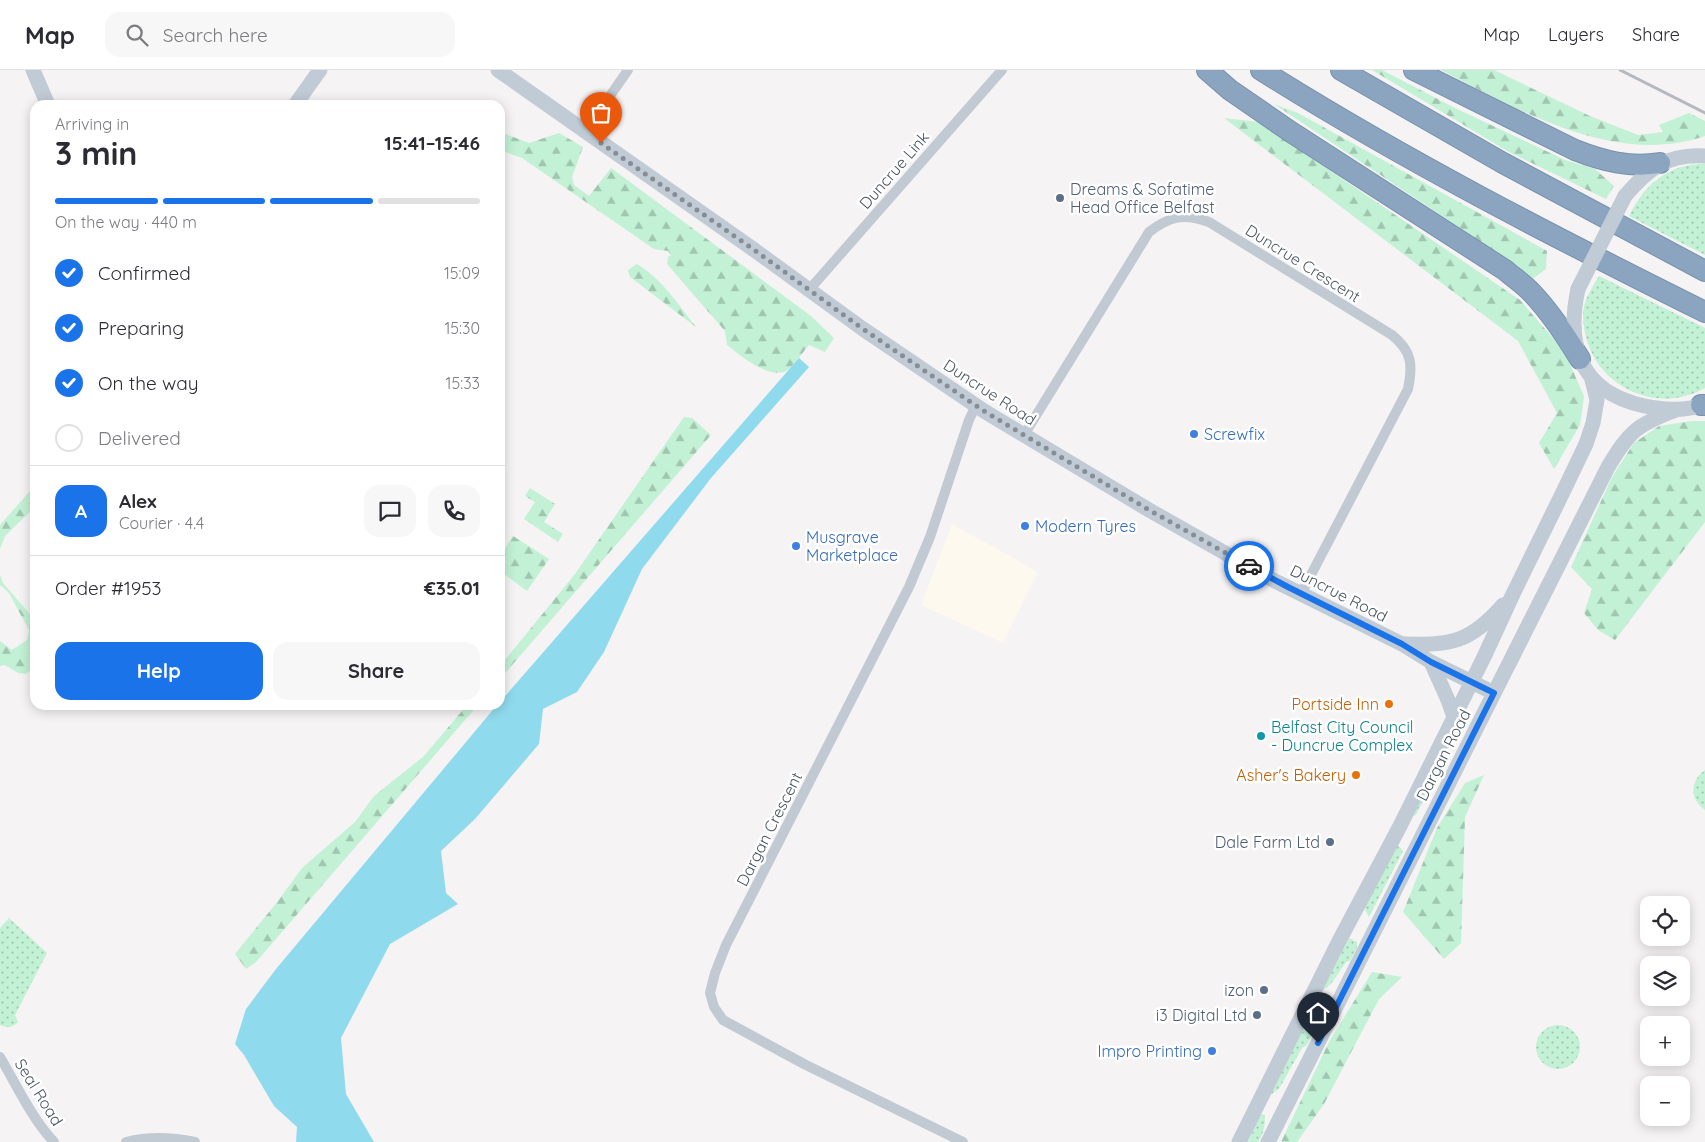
<!DOCTYPE html>
<html lang="en">
<head>
<meta charset="utf-8">
<style>
	:root { --surface:#fff; --page:#f7f7f7; --text:#2b2b33; --muted:#7c7c81; --line:#e1e1e2; --accent:#1a73e8 }
	body { margin:0; font-family:Quicksand,sans-serif; background:var(--page); color:var(--text); height:100vh; display:flex; flex-direction:column; font-size:19px; white-space:nowrap }
	* { box-sizing:border-box; margin:0 }
	p { font-size:16px; color:var(--muted) }
	.icon { flex:none; width:28px; height:28px; fill:none; stroke:currentColor; stroke-width:2; stroke-linecap:round; stroke-linejoin:round }
	.map { position:relative; flex:1; overflow:hidden }
	.details { position:absolute; left:30px; top:30px; width:475px; height:610px; display:flex; flex-direction:column; background:var(--surface); border-radius:15px; box-shadow:0 2px 12px #0003 }
	.details>* { flex:none }
	.controls { position:absolute; left:1640px; top:826px; display:grid; gap:10px }
	.controls a { display:grid; place-items:center; width:50px; height:50px; border-radius:10px; background:var(--surface); box-shadow:0 2px 12px #0003; font-size:25px }
	.pin { position:absolute; display:grid; place-items:center; width:42px; height:42px; color:#fff; margin:-51px -21px; border-radius:50% 50% 50% 0; rotate:-45deg; box-shadow:0 0 5px #0007 }
	.pin .icon { rotate:45deg }
	.courier { position:absolute; display:grid; place-items:center; width:50px; height:50px; margin:-25px; border:4px solid #1a73e8; border-radius:50%; background:#fff; color:#222; box-shadow:0 1px 6px #0007 }
	.headline em { font-style:normal; font-weight:700 }
	.headline div { display:flex; flex-direction:column-reverse }
	.headline { display:flex; align-items:center; justify-content:space-between; height:85px; padding:0 25px }
	h1 { font-size:32px; font-weight:700; line-height:38px }
	.bar { display:grid; grid-template-columns:repeat(4,1fr); gap:8px 5px; align-content:center; height:60px; padding:0 25px }
	.bar i { height:6px; border-radius:4px; background:var(--line) }
	.bar .active { background:var(--accent) }
	.bar p { grid-column:span 4 }
	.line { display:flex; align-items:center; gap:12px; padding:0 25px; border-top:1px solid var(--line) }
	.line div { flex:1 }
	.round { display:grid; place-items:center; flex:none; width:52px; height:52px; border-radius:15px; background:var(--page) }
	ol { padding:0 25px; list-style:none }
	li { display:flex; align-items:center; gap:15px; height:55px }
	li p { margin-inline-start:auto }
	li .icon { padding:5px; border-radius:50%; background:var(--accent); color:#fff; stroke-width:4 }
	li:last-child { color:var(--muted) }
	li i { width:28px; height:28px; border:2px solid var(--line); border-radius:50% }
	.action { display:flex; gap:10px; margin-top:auto; padding:10px 25px }
	.action a { flex:1; height:58px; border-radius:15px; background:var(--accent); color:#fff; font-size:20px; font-weight:700; line-height:58px; text-align:center }
	.action a+a { background:var(--page); color:var(--text) }
	header { display:flex; align-items:center; gap:30px; box-sizing:border-box; height:70px; padding:0 25px; background:var(--surface); border-bottom:1px solid var(--line) }
	header strong { font-size:24px }
	nav { display:flex; gap:28px; margin-inline-start:auto; font-size:18px }
	.search { width:350px; height:45px; background:var(--page); display:flex; align-items:center; gap:12px; box-sizing:border-box; padding:0 18px; border-radius:15px; color:var(--muted); font-size:19px }
	.map>svg:first-child { display:block }
	.commercial { fill:#fdf9ef }
	.grass { fill:url(#grass-dots) }
	.forest { fill:url(#forest-firs) }
	.water { fill:#90daee }
	.lines { fill:none; stroke-linecap:round; stroke-linejoin:round }
	.highway-casing { stroke:#7690ad; stroke-width:22 }
	.street { stroke:#c1cad2; stroke-width:10 }
	.secondary { stroke:#c1cbd6; stroke-width:15 }
	.highway { stroke:#8ba5c1; stroke-width:20 }
	.rail { stroke:#b5b8bd; stroke-width:3 }
	.secondary-bridge { stroke:#c1cbd6; stroke-width:15 }
	.done { stroke:#868d94; stroke-width:5; stroke-dasharray:0 9 }
	.route { stroke:#1a73e8; stroke-width:6 }
	.service-dot { fill:#5c6f8a; stroke:#fff; stroke-width:2 }
	.shop-dot { fill:#3f7fe0; stroke:#fff; stroke-width:2 }
	.food-dot { fill:#e8710a; stroke:#fff; stroke-width:2 }
	.culture-dot { fill:#0f9aa8; stroke:#fff; stroke-width:2 }
	.labels { text-anchor:middle; dominant-baseline:central; stroke-width:5; stroke-linejoin:round; paint-order:stroke }
	.street-label { font-size:16px; fill:#4a5661; stroke:#fff }
	.service-label { font-size:16px; fill:#4e5e75; stroke:#fff; text-anchor:end }
	.shop-label { font-size:16px; fill:#366cbe; stroke:#fff; text-anchor:start }
	.food-label { font-size:16px; fill:#c56008; stroke:#fff; text-anchor:end }
	.culture-label { font-size:16px; fill:#0d838f; stroke:#fff; text-anchor:start }
</style>
</head>
<body>
<header>
<strong>Map</strong>
<div class="search"><svg class="icon" aria-label="search" viewBox="0 0 24 24"><circle cx="10" cy="10" r="6"/><path d="M15 15l6 6"/></svg>Search here</div>
<nav><a>Map</a><a>Layers</a><a>Share</a></nav>
</header>
<div class="map">
<svg width="1705" height="1072" viewBox="0 0 1705 1072">
	<defs>
		<pattern id="grass-dots" width="8" height="8" patternUnits="userSpaceOnUse" patternTransform="scale(1.25)"><rect width="8" height="8" fill="#c3f1d5"/><path d="M2 2h.1M6 6h.1" fill="none" stroke="#a0c6b0" stroke-width="1.8" stroke-linecap="round"/></pattern>
		<pattern id="forest-firs" width="22" height="20" patternUnits="userSpaceOnUse" patternTransform="scale(1.25)"><rect width="22" height="20" fill="#c3f1d5"/><path d="M5 1l3.5 6h-7zM16 11l3.5 6h-7z" fill="#a0c6b0"/></pattern>
	</defs>
	<rect width="100%" height="100%" fill="#f5f3f3"/>
	<path class="commercial" d="M952,454L1038,502L1003,573L921,535Z"/>
	<path class="grass" d="M1705,94V185L1629,146C1644,115 1669,93 1705,94Z
		M1599,206L1705,258V318C1660,344 1602,320 1587,271C1584,260 1581,245 1585,233C1588,224 1594,214 1599,206Z
		M1464,642L1470,646L1449,678L1445,677Z
		M1442,682L1447,685L1416,745L1410,746Z
		M1705,700V740C1689,729 1690,711 1705,700Z
		M1397,774L1403,781L1369,847L1364,838Z
		M9,848L47,883L15,945L18,952C13,958 7,958 0,955V858Z
		M1349,868L1357,872V878L1350,891L1346,892L1331,914L1322,921Z
		M1314,938L1318,939L1320,950L1307,975L1302,978L1279,1019L1270,1025Z
		M1536 977a22 22 0 1 1 44 0a22 22 0 1 1-44 0Z
		M1260,1044L1265,1045C1265,1056 1264,1063 1258,1072H1248Z"/>
	<path class="forest" d="M1372,0H1382L1455,38L1565,90L1595,99L1614,116L1606,129L1509,82Z
		M1441,0H1494L1590,46L1638,65L1663,62L1659,55L1689,43L1705,51V66C1615,97 1519,40 1441,0Z
		M1274,34L1298,43L1547,181L1546,199L1531,210L1472,166Z
		M1224,48L1259,52L1520,230L1564,281L1584,326L1580,355L1554,399L1539,373L1557,343L1518,271Z
		M500,62L529,73L559,63L583,77L572,107L574,115L589,126L611,98L811,246L834,268L825,282L809,275C802,283 796,293 789,299C773,313 739,285 727,275L725,261L667,194L668,187L671,185L668,181L654,179L522,88L500,80Z
		M637,194C662,209 678,234 696,257L630,207L628,200Z
		M684,347L692,348L711,365L500,609V596L575,504Z
		M1692,351H1705V452L1615,570L1598,560L1584,543L1592,519L1571,497L1612,407L1634,373L1659,356Z
		M35,409V437L5,466L0,479V455L31,420Z
		M530,418L555,434L544,452L563,464L558,472L524,449L535,432L525,426Z
		M513,466L549,489L527,521L500,501V486Z
		M0,505L3,513L35,550V596L26,604L18,603L5,595L0,596V571L12,580L27,570L29,560L9,523L0,515Z
		M467,635H478L256,892L246,899L235,884L278,831L302,798L355,752L374,726L424,686Z
		M1484,705L1465,747L1461,873L1444,889L1403,842L1437,758L1465,713Z
		M1372,902L1402,907L1379,929L1324,1034L1297,1072H1281L1329,972Z"/>
	<path class="water" d="M799,288L809,297L711,408L642,499L604,582L577,622L543,639L539,674L475,749L441,781L446,823L458,834L390,874L341,968L346,1024L374,1072H296L297,1057L274,1036L244,985L235,974L246,939L276,899L497,635H500V632Z"/>
	<g class="lines">
		<g class="highway-casing">
			<path id="highway" d="M1207,0L1230,20L1291,62L1505,200C1514,208 1524,214 1532,223C1551,243 1566,266 1580,289
				M1261,0C1404,90 1554,167 1705,242
				M1341,0L1503,93L1705,201
				M1414,0L1575,80C1603,91 1630,98 1660,93
				M1701,335H1705"/>
		</g>
		<path class="street" d="M585,62L628,0
			M809,220L1002,0
			M1024,365L1149,162C1170,146 1184,143 1209,152L1392,265C1412,281 1413,295 1408,319L1301,524
			M0,987C16,1014 32,1049 54,1072
			M126,1072C150,1066 171,1067 195,1072
			M963,1072L804,994L723,950L714,937L710,923L715,903L726,875L909,517L930,467L969,350L976,335"/>
		<path class="secondary" d="M33,0L48,35
			M498,0L753,179L863,259L984,341L1149,440L1271,509L1402,574L1431,592L1494,623
			M295,35L320,0
			M1625,126C1648,99 1668,83 1705,86
			M1578,219C1564,284 1586,328 1656,338C1672,340 1690,341 1705,333
			M1404,574C1451,575 1470,573 1503,535
			M1431,592L1448,630L1454,647
			M1239,1072L1339,871L1400,756L1484,587L1513,524L1564,420L1586,374L1593,353L1597,330L1592,310
			M1268,1072L1608,397C1630,361 1636,355 1676,340"/>
		<use href="#highway" class="highway"/>
		<path class="rail" d="M1620,0L1705,43"/>
		<path class="secondary-bridge" d="M1578,219L1625,126"/>
	</g>
	<g class="lines">
		<path class="done" d="M601,73L753,179L863,259L984,341L1149,440L1249,496"/>
		<path class="route" d="M1249,496L1288,517L1402,574L1431,592L1494,623L1318,973"/>
	</g>
	<g class="service-dot">
		<circle cx="1060" cy="128" r="5"/>
		<circle cx="1330" cy="772" r="5"/>
		<circle cx="1264" cy="920" r="5"/>
		<circle cx="1257" cy="945" r="5"/>
	</g>
	<g class="shop-dot">
		<circle cx="1194" cy="364" r="5"/>
		<circle cx="1025" cy="456" r="5"/>
		<circle cx="796" cy="476" r="5"/>
		<circle cx="1212" cy="981" r="5"/>
	</g>
	<g class="food-dot">
		<circle cx="1389" cy="634" r="5"/>
		<circle cx="1356" cy="705" r="5"/>
	</g>
	<circle class="culture-dot" cx="1261" cy="666" r="5"/>
	<g class="labels">
		<g class="street-label">
			<text transform="translate(894 100) rotate(-49)">Duncrue Link</text>
			<text transform="translate(1303 193) rotate(32)">Duncrue Crescent</text>
			<text transform="translate(990 322) rotate(33)">Duncrue Road</text>
			<text transform="translate(1339 523) rotate(27)">Duncrue Road</text>
			<text transform="translate(1443 685) rotate(-63)">Dargan Road</text>
			<text transform="translate(769 759) rotate(-63)">Dargan Crescent</text>
			<text transform="translate(39 1022) rotate(58)">Seal Road</text>
		</g>
		<g class="service-label">
			<text x="1070" y="119" text-anchor="start">Dreams &amp; Sofatime<tspan x="1070" dy="18">Head Office Belfast</tspan></text>
			<text x="1320" y="772">Dale Farm Ltd</text>
			<text x="1254" y="920">izon</text>
			<text x="1247" y="945">i3 Digital Ltd</text>
		</g>
		<g class="shop-label">
			<text x="1204" y="364">Screwfix</text>
			<text x="1035" y="456">Modern Tyres</text>
			<text x="806" y="467">Musgrave<tspan x="806" dy="18">Marketplace</tspan></text>
			<text x="1202" y="981" text-anchor="end">Impro Printing</text>
		</g>
		<g class="food-label">
			<text x="1379" y="634">Portside Inn</text>
			<text x="1346" y="705">Asher's Bakery</text>
		</g>
		<g class="culture-label">
			<text x="1271" y="657">Belfast City Council<tspan x="1271" dy="18">- Duncrue Complex</tspan></text>
		</g>
	</g>
</svg>
<div class="controls">
<a><svg class="icon" aria-label="locate" viewBox="0 0 24 24"><circle cx="12" cy="12" r="6"/><path d="M12 2v4M12 18v4M2 12h4M18 12h4"/></svg></a>
<a><svg class="icon" aria-label="layers" viewBox="0 0 24 24"><path d="M12 4l9 5-9 5-9-5zM3 14l9 5 9-5"/></svg></a>
<a>+</a>
<a>−</a>
</div>
<div class="pin" style="left:601px;top:73px;background:#ea580c"><svg class="icon" aria-label="bag" viewBox="0 0 24 24"><path d="M5 8h14l-1 12H6zM9 8a3 3 0 0 1 6 0"/></svg></div>
<div class="pin" style="left:1318px;top:973px;background:#1f2937"><svg class="icon" aria-label="home" viewBox="0 0 24 24"><path d="M3 11l9-7 9 7M6 9v11h12V9"/></svg></div>
<div class="courier" style="left:1249px;top:496px"><svg class="icon" aria-label="car" viewBox="0 0 24 24"><path d="M5 17H2v-5l4-1 3-4h7l3 4 3 1v5h-3M9 17h6M6 11h13"/><circle cx="7" cy="17" r="2"/><circle cx="17" cy="17" r="2"/></svg></div>
<section class="details">
<div class="headline"><div><h1>3 min</h1><p>Arriving in</p></div><em>15:41–15:46</em></div>
<div class="bar"><i class="active"></i><i class="active"></i><i class="active"></i><i></i><p>On the way · 440 m</p></div>
<ol>
<li><svg class="icon" aria-label="check" viewBox="0 0 24 24"><path d="M5 12l5 5 9-10"/></svg>Confirmed<p>15:09</p></li>
<li><svg class="icon" aria-label="check" viewBox="0 0 24 24"><path d="M5 12l5 5 9-10"/></svg>Preparing<p>15:30</p></li>
<li><svg class="icon" aria-label="check" viewBox="0 0 24 24"><path d="M5 12l5 5 9-10"/></svg>On the way<p>15:33</p></li>
<li><i></i>Delivered</li>
</ol>
<div class="line" style="height:90px"><b class="round" style="background:var(--accent);color:#fff">A</b><div><b>Alex</b><p>Courier · 4.4</p></div><a class="round"><svg class="icon" aria-label="chat" viewBox="0 0 24 24"><path d="M4 5h16v11H9l-5 4z"/></svg></a><a class="round"><svg class="icon" aria-label="phone" viewBox="0 0 24 24"><path d="M5 4h4l2 5-3 2q2 4 5 5l2-3 5 2v4C11 20 4 13 5 4z"/></svg></a></div>
<div class="line" style="height:65px"><div>Order #1953</div><b>€35.01</b></div>
<div class="action"><a>Help</a><a>Share</a></div>
</section>
</div>
</body>
</html>
